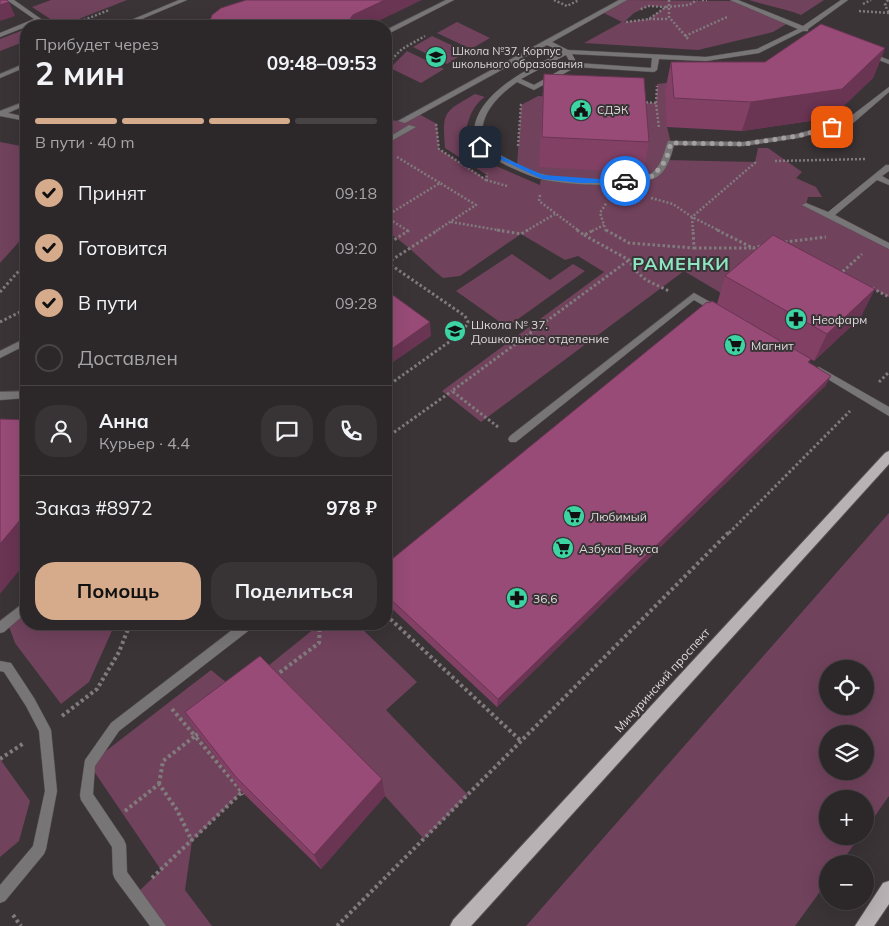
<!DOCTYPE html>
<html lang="ru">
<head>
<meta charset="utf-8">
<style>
	:root { --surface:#2c2729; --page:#383335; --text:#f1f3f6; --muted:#a6a5a8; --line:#484446; --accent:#d6ab8b }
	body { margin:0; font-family:Mulish,sans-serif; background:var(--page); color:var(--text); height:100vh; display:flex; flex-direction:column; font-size:19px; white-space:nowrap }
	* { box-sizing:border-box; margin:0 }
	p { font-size:16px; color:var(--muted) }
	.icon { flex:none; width:28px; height:28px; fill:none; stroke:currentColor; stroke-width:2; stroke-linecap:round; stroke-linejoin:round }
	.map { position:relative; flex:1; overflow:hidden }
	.side { position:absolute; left:20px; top:20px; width:372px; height:610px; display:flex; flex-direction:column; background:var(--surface); border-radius:20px; box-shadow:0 5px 20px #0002,0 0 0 1px var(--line) }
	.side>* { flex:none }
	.fabs { position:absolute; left:819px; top:660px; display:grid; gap:10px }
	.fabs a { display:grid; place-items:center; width:55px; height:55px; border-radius:50%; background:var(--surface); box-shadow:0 5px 20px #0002,0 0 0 1px var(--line); font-size:25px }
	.pin { position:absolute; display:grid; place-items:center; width:42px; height:42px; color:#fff; margin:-21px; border-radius:10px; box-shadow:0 2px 8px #0006 }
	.courier { position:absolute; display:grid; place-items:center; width:50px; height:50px; margin:-25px; border:4px solid #1a73e8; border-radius:50%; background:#fff; color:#222; box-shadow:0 1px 6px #0007 }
	.headline em { font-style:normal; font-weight:700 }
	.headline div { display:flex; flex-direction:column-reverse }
	.headline { display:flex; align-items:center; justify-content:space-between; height:85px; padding:0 15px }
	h1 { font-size:32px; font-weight:700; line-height:38px }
	.bar { display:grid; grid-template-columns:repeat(4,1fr); gap:8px 5px; align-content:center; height:60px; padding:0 15px }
	.bar i { height:6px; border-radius:4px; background:var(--line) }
	.bar .active { background:var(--accent) }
	.bar p { grid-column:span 4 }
	.line { display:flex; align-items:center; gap:12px; padding:0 15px; border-top:1px solid var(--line) }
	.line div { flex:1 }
	.round { display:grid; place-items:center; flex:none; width:52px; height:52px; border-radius:20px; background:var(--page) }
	ol { padding:0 15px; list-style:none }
	li { display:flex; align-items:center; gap:15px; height:55px }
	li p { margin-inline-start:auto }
	li .icon { padding:5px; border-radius:50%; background:var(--accent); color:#111; stroke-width:4 }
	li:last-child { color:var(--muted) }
	li i { width:28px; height:28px; border:2px solid var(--line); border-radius:50% }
	.primary-button { display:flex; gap:10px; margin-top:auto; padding:10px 15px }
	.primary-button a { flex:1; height:58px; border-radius:20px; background:var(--accent); color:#111; font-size:20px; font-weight:700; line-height:58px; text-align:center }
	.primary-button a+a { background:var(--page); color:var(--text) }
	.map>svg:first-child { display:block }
	.green { fill:#71425c; fill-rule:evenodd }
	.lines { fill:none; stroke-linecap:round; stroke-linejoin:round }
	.service-casing { stroke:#575255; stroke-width:1 }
	.minor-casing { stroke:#575255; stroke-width:1 }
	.primary-casing { stroke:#575255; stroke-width:2 }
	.path-far2 { stroke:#807b7d; stroke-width:2.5; stroke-dasharray:2 2; stroke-linecap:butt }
	.path-far1 { stroke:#807b7d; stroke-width:3; stroke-dasharray:2.5 2.5; stroke-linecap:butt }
	.path { stroke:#807b7d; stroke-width:4; stroke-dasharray:3 3; stroke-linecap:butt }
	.service { fill:#787576; fill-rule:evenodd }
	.minor { fill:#787576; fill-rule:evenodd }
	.primary { fill:#b8b2b5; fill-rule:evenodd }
	.wall { fill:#824065 }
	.shaded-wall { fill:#6a3453 }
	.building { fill:#974b76; stroke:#6a3453 }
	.route { fill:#1a73e8 }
	.done { stroke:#a4a0a2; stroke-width:5; stroke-dasharray:0 9 }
	.labels { text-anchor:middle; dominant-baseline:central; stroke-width:4; stroke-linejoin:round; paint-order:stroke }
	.far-poi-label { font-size:11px; fill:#dddadb; stroke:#3a3437; text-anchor:start }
	.poi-label { font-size:12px; fill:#dddadb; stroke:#3a3437; text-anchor:start }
	.street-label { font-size:12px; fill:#dddadb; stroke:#3a3437 }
	.district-label { font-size:18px; font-weight:bold; letter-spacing:1px; fill:#8de6c2; stroke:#3a3437 }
</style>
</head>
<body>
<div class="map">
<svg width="889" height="926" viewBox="0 0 889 926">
	<rect width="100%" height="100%" fill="#3a3437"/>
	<path class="green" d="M51,0H127L61,26L32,7Z
		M624,0L734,1L788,23L773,32L698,50L584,43L622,22L602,12ZM648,6L665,7L649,19L624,22L634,13Z
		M749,0H824L801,15C783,8 767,6 749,0Z
		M457,22L490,38L471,49L437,33Z
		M26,29V41L0,51V39Z
		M432,36L466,52L447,64L413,47Z
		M407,51L444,69L421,83L390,68Z
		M720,76L667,127L671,143L666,160L755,162L758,148H768L802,172L796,178L816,187L822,197H808L806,205L889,246V297L841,272L726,296L684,271L481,422L442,391L604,272L578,256L565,260L521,234L460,276L443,278C423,262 406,243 386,231V120L402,121L417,113L437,124L439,149L486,179L487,175L445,148C442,111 444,112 475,94L485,97C469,107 464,132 465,149L480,147L490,152L489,163L540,185L541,177L517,166L521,105L538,96L656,103L657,84Z
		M0,142L26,147V234L0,263Z
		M512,254L550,280L573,264L585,271L507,327L456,291Z
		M889,513V796L865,830V799H828V836H860L840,864H828L827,882L795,926H526ZM828,669H865V706H828ZM828,734H865V771H828Z
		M26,606V624H115L89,682L61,704L15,643L7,621Z
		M320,624H357L417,682L386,710L468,795L424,839L385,796L196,731L244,794L242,792L192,841L185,890L212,926H159L136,894L161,870L89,764L211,670L237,691Z
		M0,759L30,801L19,841L0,857Z"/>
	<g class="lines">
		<g class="service-casing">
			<path id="service" d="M7,0H14L51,26H44L38,22L0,37V33L34,19Z
				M446,0H454L386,35V30Z
				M619,0H627L552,42L568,50L706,57L757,49L798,29L730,0H738L803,26L841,0H848L808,29V31H803L759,53L706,61L659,59L657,70L654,72L576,67L534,90L517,82C495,98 477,117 483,146C502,155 519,167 539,173C557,180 639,184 653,172C662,164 664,152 668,141L743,142L797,134L846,120L889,87V92L852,124L798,138L743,146L674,145C671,156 667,172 655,178C634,189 565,185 541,179C525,175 489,158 476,147C475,142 473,137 474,132C476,92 532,67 562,52L547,45L405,123L398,121ZM572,54L652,58L651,68L577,63ZM566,55L571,64L534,85L521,79Z
				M219,17L224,18L206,26H198Z
				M868,52L889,60V64L866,55V53Z
				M26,101V105L8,113L26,117V121L0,116V111Z
				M409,125L416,127L386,144V139Z
				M886,165H889V171L882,176L889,180V185L877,180L835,215L889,243V249L802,205L806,203L828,212Z
				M694,293L719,307L720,309L719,311H713L694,300L516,442H510L508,439L510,436Z
				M26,338V345L0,358V351Z
				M819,367L889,407V416L816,372L814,370Z
				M26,391V398L0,400V392Z
				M26,601V613L4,632L0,633V621Z
				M240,624H254L252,628L119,731L95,766L93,794L124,840L126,845L127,872L166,926H150L115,879L113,874L112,847L81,800L80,795L85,760L111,723Z
				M0,661L11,663L34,698L49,726L51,730L57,791L46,849L44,854L5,901L0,903V885L33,846L45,791L39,731L26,706L4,672L0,671Z"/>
		</g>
		<g class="minor-casing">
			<path id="minor" d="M179,0H187L125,26H117Z
				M26,63V67L0,78V74Z"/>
		</g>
		<g class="primary-casing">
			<path id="primary" d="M889,451V464L471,926H450L453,920L885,453Z
				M889,881V904L874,926H855L883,883Z"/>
		</g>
		<path class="path-far2" d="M554,0L567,6L579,0
			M669,0V17L689,40
			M702,0H707
			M888,0L885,5L889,13
			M863,4L871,0
			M666,7L689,5L697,0
			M859,11L889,13
			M649,19H669
			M626,22L649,19L666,7L648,6L639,10
			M69,26L109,10
			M685,36L727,17
			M386,65L402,49L425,36
			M642,102L656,103L659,128
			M656,103L657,86
			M436,124L439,149L486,180L487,173
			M518,146L521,105L523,103
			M397,157L440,183
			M775,161L866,159
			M486,180L507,186
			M540,195L539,201L579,231
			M651,198L673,204L692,217L756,162
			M386,216L440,183L476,205L436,231
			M386,217L408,231
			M451,222L504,231
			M526,231L555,214
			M592,231L604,225
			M606,231L600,213L607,202
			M693,231L692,217L720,231"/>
		<path class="path-far1" d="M497,230L521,234L528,230
			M577,230L584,235L594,230
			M606,230L629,243L694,248L693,230
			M717,230L753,248L762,246
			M584,235L629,260L636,271L646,280L669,291
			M785,242L826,237
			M386,245L408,231L406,230
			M694,248H751
			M387,263L438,230
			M839,275L862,254
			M872,288L889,297
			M0,292L26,263
			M0,322L26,309
			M879,382L889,372
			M386,387L463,332L468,322L465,316L388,263
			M498,427L452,391L629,260
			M386,438L452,391
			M729,533L850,411"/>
		<path class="path" d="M386,615L521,741
			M275,676L319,643L320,624
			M172,709L195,736L200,732
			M62,716L97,689L119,652L130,624
			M0,759L24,743
			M159,784L163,761L195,736L242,792
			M125,811L159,784L177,810L192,841
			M152,878L242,792L244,794
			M13,915L21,926
			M337,926L730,531"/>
		<use href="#service" class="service"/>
		<use href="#minor" class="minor"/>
		<use href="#primary" class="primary"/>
	</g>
	<path class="wall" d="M885,48L873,78L831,118L742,131L667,127L665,91L671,62H765Z
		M544,74L649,142L643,173L539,167L542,104Z
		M725,276L861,317L814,361L749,323L811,359L809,363L826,385L497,707L386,603V564L709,303L717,304Z
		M185,712L385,796L321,869L244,794L196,731Z"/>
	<path class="shaded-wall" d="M385,0H422L368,26H345L353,15Z
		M9,2L15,16L0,21V5Z
		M885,48L873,78L831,118L742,131L751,102Z
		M875,289L861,317L814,361L827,334Z
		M430,322L431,336L386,367V353Z
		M831,376L826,385L497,707L498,699Z
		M26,513V562L0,594V544Z
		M382,779L385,796L321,869L314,855Z"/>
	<path class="building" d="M0,0H7L9,2L0,5Z
		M246,0H385L353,15L345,26H209V23L212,15L221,8Z
		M821,24L885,48L842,89L751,102L674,98L671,62H765Z
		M544,74L644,78L649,142L542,137Z
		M773,235L875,289L827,334L725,276Z
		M390,293L430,322L386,353V296Z
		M712,301L811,359L808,362L831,376L498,699L386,595V564L707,302L709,303Z
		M0,419L26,420V513L0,544Z
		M260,656L382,779L314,855L235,776L185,712Z"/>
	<path class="route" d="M478,146L543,175L628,181L625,183H580L542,179L478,149Z"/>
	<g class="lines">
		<path class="done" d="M625,181L653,176L666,160L671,143L744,144L798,136L832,127"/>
	</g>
	<defs>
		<g id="school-disc" transform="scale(1.125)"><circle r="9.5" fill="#3dd4a3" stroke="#3a3437"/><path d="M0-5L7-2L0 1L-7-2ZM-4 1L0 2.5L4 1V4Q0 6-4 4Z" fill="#111"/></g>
		<g id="civic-disc" transform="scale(1.125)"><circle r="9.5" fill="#3dd4a3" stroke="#3a3437"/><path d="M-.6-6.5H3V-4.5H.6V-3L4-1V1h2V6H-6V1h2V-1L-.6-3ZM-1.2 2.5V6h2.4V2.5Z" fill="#111"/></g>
		<g id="pharmacy-disc" transform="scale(1.125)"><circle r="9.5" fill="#3dd4a3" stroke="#3a3437"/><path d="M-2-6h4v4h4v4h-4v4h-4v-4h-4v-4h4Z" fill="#111"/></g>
		<g id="supermarket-disc" transform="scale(1.125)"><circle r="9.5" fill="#3dd4a3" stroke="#3a3437"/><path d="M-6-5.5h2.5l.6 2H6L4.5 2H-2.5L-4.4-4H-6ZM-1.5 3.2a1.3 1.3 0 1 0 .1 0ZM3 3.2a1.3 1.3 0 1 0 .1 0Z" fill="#111"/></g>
	</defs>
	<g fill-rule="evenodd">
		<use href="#school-disc" x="436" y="57"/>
		<use href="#civic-disc" x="581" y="110"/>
		<use href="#pharmacy-disc" x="796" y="319"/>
		<use href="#school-disc" x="455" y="331"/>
		<use href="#supermarket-disc" x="735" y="345"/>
		<use href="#supermarket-disc" x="574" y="516"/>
		<use href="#supermarket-disc" x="563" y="548"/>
		<use href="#pharmacy-disc" x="517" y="598"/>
	</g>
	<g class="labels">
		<g class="far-poi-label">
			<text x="452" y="51">Школа №37. Корпус<tspan x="452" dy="13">школьного образования</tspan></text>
			<text x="597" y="110">СДЭК</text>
		</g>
		<g class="poi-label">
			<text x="812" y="319">Неофарм</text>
			<text x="471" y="324">Школа № 37.<tspan x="471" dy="14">Дошкольное отделение</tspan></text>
			<text x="751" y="345">Магнит</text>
			<text x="590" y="516">Любимый</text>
			<text x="579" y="548">Азбука Вкуса</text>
			<text x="533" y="598">36,6</text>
		</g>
		<g class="street-label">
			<text transform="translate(662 680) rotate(-48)">Мичуринский проспект</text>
		</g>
		<g class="district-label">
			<text x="681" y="263">РАМЕНКИ</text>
		</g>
	</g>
</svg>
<div class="fabs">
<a><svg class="icon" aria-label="locate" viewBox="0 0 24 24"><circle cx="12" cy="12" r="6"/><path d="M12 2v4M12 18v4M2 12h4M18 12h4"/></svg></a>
<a><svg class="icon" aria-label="layers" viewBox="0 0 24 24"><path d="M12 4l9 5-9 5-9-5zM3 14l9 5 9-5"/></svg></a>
<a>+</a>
<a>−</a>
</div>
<div class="pin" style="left:832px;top:127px;background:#ea580c"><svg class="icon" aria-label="bag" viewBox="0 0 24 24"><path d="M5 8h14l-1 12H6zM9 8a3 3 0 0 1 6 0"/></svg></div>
<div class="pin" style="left:480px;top:147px;background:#1f2937"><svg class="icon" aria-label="home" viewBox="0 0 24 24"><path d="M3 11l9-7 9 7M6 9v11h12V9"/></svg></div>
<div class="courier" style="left:625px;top:181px"><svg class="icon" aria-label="car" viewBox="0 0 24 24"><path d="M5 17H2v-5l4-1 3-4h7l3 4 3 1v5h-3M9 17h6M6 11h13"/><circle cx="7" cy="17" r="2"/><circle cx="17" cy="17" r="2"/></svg></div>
<section class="side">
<div class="headline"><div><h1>2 мин</h1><p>Прибудет через</p></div><em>09:48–09:53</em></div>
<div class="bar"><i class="active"></i><i class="active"></i><i class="active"></i><i></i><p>В пути · 40 m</p></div>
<ol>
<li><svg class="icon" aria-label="check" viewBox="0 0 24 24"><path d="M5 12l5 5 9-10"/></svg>Принят<p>09:18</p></li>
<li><svg class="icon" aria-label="check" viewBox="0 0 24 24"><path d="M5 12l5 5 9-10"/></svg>Готовится<p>09:20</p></li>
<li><svg class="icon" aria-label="check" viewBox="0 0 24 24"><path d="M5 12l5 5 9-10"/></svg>В пути<p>09:28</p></li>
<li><i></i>Доставлен</li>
</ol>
<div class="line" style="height:90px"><a class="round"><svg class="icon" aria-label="person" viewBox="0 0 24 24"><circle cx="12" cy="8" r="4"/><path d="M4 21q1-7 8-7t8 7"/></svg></a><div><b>Анна</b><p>Курьер · 4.4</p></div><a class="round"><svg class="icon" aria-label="chat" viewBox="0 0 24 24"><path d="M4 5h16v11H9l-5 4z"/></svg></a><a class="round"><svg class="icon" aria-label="phone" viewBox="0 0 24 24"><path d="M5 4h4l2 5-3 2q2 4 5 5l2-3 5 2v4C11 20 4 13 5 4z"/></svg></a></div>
<div class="line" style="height:65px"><div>Заказ #8972</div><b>978 ₽</b></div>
<div class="primary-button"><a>Помощь</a><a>Поделиться</a></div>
</section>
</div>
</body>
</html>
